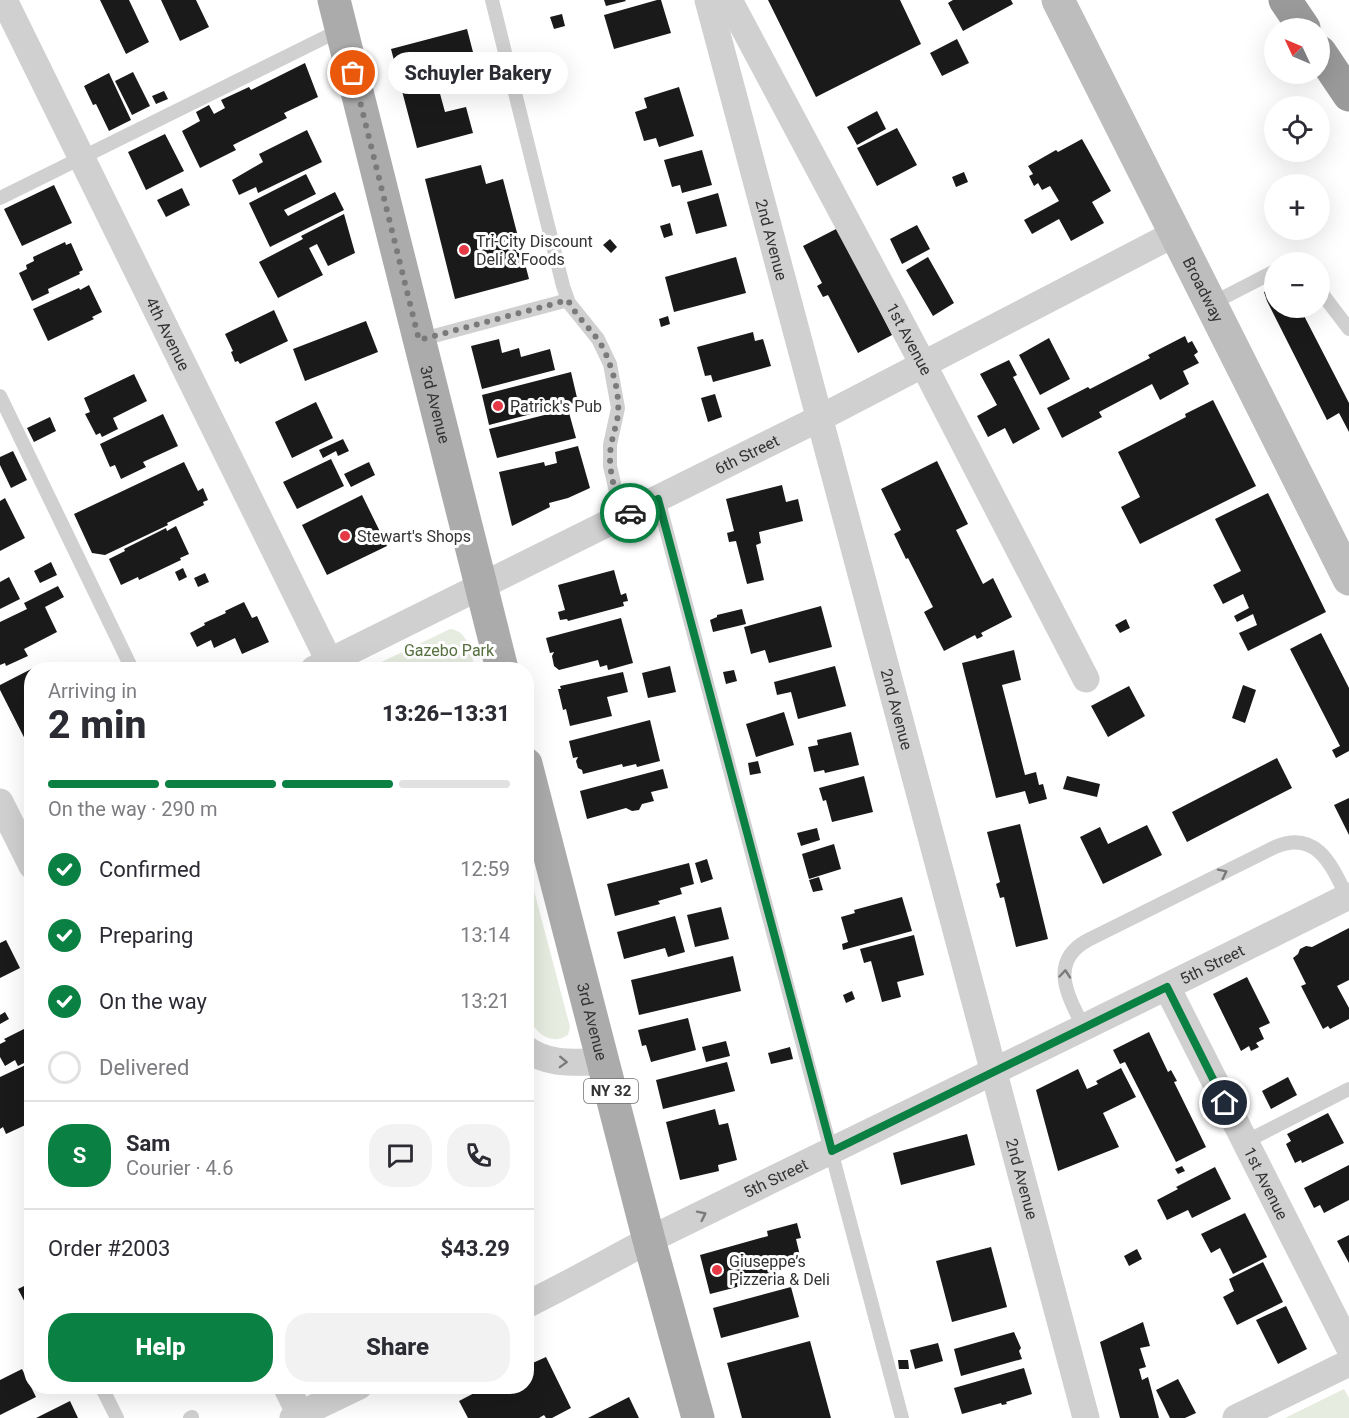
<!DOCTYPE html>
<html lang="en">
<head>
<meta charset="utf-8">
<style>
	:root { --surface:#fff; --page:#f2f2f3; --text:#2b2b33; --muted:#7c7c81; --line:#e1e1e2; --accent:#0b8043 }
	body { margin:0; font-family:Roboto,sans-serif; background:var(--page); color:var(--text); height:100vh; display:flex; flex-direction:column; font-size:22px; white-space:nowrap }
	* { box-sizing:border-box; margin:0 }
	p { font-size:20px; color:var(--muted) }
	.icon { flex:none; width:33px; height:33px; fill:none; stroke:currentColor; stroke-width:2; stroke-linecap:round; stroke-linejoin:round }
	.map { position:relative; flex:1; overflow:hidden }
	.details { position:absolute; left:24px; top:662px; width:510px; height:732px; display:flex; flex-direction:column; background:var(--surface); border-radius:24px; box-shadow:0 6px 24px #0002 }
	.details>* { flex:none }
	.needle { width:39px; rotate:314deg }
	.tools { position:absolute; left:1264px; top:18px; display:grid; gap:12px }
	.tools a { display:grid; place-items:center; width:66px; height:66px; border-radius:50%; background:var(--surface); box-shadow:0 6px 24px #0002; font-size:30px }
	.pin { position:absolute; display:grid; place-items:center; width:51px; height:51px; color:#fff; margin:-26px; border:3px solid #fff; border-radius:50%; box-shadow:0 2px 6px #0007 }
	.courier { position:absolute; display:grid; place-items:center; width:60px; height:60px; margin:-30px; border:4px solid #0b8043; border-radius:50%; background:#fff; color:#222; box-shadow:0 2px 8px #0007 }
	.bubble { position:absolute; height:42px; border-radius:21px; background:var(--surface); box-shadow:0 6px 24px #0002; font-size:20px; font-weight:800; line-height:42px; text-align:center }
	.summary em { font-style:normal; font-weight:800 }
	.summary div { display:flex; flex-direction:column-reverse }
	.summary { display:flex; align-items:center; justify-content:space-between; height:102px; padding:0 24px }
	h1 { font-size:39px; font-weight:800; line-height:45px }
	.bar { display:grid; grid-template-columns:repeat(4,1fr); gap:9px 6px; align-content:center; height:72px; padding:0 24px }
	.bar i { height:8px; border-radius:4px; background:var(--line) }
	.bar .on { background:var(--accent) }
	.bar p { grid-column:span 4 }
	.line { display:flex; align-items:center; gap:15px; padding:0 24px; border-top:2px solid var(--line) }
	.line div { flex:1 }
	.round { display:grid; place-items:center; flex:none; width:63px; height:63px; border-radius:24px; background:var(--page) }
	ol { padding:0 24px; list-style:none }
	li { display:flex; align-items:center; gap:18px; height:66px }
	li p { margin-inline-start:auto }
	li .icon { padding:6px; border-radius:50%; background:var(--accent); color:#fff; stroke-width:4 }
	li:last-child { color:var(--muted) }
	li i { width:33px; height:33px; border:3px solid var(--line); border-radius:50% }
	.button { display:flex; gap:12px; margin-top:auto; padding:12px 24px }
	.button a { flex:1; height:69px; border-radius:24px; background:var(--accent); color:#fff; font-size:24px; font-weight:800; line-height:69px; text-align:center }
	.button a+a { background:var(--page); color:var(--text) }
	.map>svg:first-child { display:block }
	.green { fill:#e6ecdf }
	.building { fill:#1a1a1a }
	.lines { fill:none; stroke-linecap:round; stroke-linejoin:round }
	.lane { stroke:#d0d0d0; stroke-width:14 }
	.street { stroke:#d0d0d0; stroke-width:27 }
	.secondary { stroke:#bdbdbd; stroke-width:33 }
	.primary { stroke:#ababab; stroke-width:33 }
	.highway { stroke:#9a9a9a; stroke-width:33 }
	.oneway { stroke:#7a7a7a }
	.done { stroke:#7a7a7a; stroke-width:6; stroke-dasharray:0 10.8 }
	.route { stroke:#0b8043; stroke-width:8 }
	.poi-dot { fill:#e63946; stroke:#fff; stroke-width:2 }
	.labels { text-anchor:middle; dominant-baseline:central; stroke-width:6; stroke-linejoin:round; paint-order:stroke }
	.shield { fill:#fff; stroke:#707070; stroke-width:1.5 }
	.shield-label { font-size:15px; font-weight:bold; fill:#333 }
	.street-label { font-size:16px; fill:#333; stroke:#fff }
	.poi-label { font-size:16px; fill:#333; stroke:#fff; text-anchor:start }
	.park-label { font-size:16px; fill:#56703f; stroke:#fff }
</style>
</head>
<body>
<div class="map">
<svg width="1349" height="1418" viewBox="0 0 1349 1418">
	<rect width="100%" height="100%" fill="#fff"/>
	<path class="green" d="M450,629C469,631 471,653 475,669H367Z
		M527,864L570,1027L568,1035C548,1048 530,1028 526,1008C524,995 526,980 526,966C526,932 526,898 527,864Z
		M1344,1389L1349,1398V1418H1285Z"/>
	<path class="building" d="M100,0H129L149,42L126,54Z
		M161,0H196L209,27L180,41Z
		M604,0H625L626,1L606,6Z
		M657,0H661L671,33L614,49L604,15Z
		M768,0H900L921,44L816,97Z
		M953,0H1011L1013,4L963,31L948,3Z
		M562,14L565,26L554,29L550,17Z
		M467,29L480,79L439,90L445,112L466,107L473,133L417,148L391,49Z
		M957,39L969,63L942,76L930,53Z
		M305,63L318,97L284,113L287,118L233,145L236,150L200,168L182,131L200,121L196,112L209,105L214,114L225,108L221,100L249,87L251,90Z
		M133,72L150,106L132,115L115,81Z
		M109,73L131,120L109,131L96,104L93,105L84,86Z
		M679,87L694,136L659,147L656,138L644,141L635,112L647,108L644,98Z
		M164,91L168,99L156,104L152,96Z
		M877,111L886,129L857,145L847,127Z
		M897,128L917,165L877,186L857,148Z
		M307,130L322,162L258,193L256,187L239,195L232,180L263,162L259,154Z
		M165,134L184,171L146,190L128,152Z
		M1082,139L1111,191L1092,202L1104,223L1071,241L1059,219L1032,234L1024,220L1059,201L1050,186L1042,190L1038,183L1034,186L1029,176L1033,174L1028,166L1056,150L1058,152Z
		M702,150L712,185L682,193L680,185L672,187L664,160Z
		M481,165L486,184L503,179L529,279L455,299L425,179Z
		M964,172L968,182L956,187L952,177Z
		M306,174L316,194L284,210L288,216L335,192L344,210L270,247L249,203Z
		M54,185L72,223L22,246L4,209Z
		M182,188L190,205L166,217L157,200Z
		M718,193L727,226L696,234L687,202Z
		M344,214L355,253L328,266L317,244L309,248L323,275L278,298L259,262L303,239L301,236Z
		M670,223L673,235L664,238L660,226Z
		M917,225L930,249L902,264L890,239Z
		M838,228L892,335L858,353L828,295L823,297L817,286L822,283L803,246Z
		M610,239L617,247L611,253L603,245Z
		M65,242L66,245L71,243L83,270L79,272L80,274L48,289L49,293L32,301L19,273L27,269L26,265L34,261L33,257Z
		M736,257L746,293L674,312L665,277Z
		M928,257L954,303L933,316L906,270Z
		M89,285L102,312L92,317L94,319L48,341L33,309L79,288L80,290Z
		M1275,287V308H1300L1349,403V432L1339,413L1327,420L1267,301L1264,292Z
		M274,310L288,341L240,364L238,361L235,362L231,352L233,351L225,334Z
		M668,316L670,324L661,327L659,319Z
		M366,321L378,352L305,381L293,349Z
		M753,332L755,341L763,339L771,366L713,382L711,375L705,376L697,347Z
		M1185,336L1188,343L1192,341L1198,352L1194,355L1199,363L1183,371L1189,384L1160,400L1152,384L1099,412L1102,417L1062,438L1047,408L1088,387L1090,389L1150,358L1148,355Z
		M1049,338L1070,379L1040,395L1019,355Z
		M499,339L502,353L519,348L521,357L550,349L555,370L482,389L471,346Z
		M1009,360L1017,375L1013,377L1040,429L1013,444L1005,428L988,437L977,416L997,405L980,374Z
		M571,372L578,402L489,425L482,395Z
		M134,374L147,401L113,418L118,429L102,437L100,433L96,435L85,414L90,412L84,398Z
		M715,394L722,417L708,422L701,398Z
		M1213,400L1256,486L1140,544L1121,507L1140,497L1118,452L1186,417L1185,414Z
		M316,402L333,438L292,458L275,422Z
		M568,409L576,438L497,458L489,429Z
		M163,414L178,446L143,462L146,467L121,479L115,465L110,467L100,444Z
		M50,417L56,431L34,442L27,428Z
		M343,439L349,451L338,456L336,451L323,458L319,450Z
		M578,446L590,488L568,498L549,503L550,507L512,526L499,472L544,462L545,466L557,463L555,452Z
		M13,451L27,480L11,488L0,465V457Z
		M331,459L344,486L297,509L283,482Z
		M937,461L968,524L956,530L983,584L993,578L1012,617L981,633L983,636L977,639L975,635L944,651L924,612L933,607L908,558L906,559L894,534L901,530L881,489Z
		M184,462L198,491L203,488L208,500L203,502L204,505L167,523L168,525L105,555L92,553L74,514Z
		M369,462L375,475L351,487L344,474Z
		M782,485L786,502L798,499L803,521L759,532L761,543L756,545L764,580L747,584L736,541L729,542L727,533L734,531L726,499Z
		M1268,493L1326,612L1248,651L1239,633L1257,625L1253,614L1237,622L1234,616L1249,608L1243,594L1223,604L1213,585L1241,571L1215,519Z
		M362,495L387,546L327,575L302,525Z
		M5,498L25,538L0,551V501Z
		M176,526L189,554L180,558L181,560L139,580L138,577L121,585L109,559L125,551L124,549L166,528L167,531Z
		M51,562L57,575L40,583L34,571Z
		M183,568L187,577L179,581L175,572Z
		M614,570L621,595L626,593L628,601L623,602L624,606L568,621L567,619L560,620L558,612L565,610L558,585Z
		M205,573L209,582L198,587L194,578Z
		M9,577L20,599L0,609V582Z
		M58,586L64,597L45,607L57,632L24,649L28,656L6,666L5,663L0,665V622L27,609L24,603Z
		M244,602L252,618L257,616L269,642L242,654L235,638L214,648L211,640L197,647L190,633L205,625L204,623L226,613L225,611Z
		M821,606L832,647L769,663L765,650L751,654L744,627Z
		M742,609L746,624L713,632L710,620L717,617V615Z
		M621,618L633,663L608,670L607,665L600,667L598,660L559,670L554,666L552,656L554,652L550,653L546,638Z
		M1126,619L1130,628L1120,633L1115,625Z
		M1321,633L1349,688V751L1336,758L1332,750L1340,746L1290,649Z
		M1014,650L1021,680L1002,685L1025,775L1036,772L1039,785L1043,784L1047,799L1029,804L1025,791L996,798L962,663Z
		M41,664L44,669H32V753L0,690V685Z
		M670,666L676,692L648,698L642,673Z
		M835,666L846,706L798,719L791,692L777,695L774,682Z
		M734,670L737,681L726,684L723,672Z
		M623,672L628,692L607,697L612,716L570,726L566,709L563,710L558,689H561L560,686Z
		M1243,685L1256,690L1245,723L1232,718Z
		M1129,686L1145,716L1108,737L1091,706Z
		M784,712L794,745L756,757L746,724Z
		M650,720L660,761L637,767L636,764L623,767L622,764L583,774L582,770L578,768L576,761L578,757L573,758L569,741Z
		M851,732L859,765L825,773L824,770L814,772L808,747L818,745L817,740Z
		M1277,758L1292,788L1187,842L1172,812Z
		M758,761L761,773L750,775L748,763Z
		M663,769L668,788L651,792L654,801L642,804L639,810L632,811L626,808L587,819L580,791Z
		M864,776L873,812L832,822L826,800L823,801L819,788Z
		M1067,776L1100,784L1097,797L1063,789Z
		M1349,798V835L1334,805Z
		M1020,824L1048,939L1016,947L1004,897L1000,898L996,884L1000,882L987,832Z
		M1147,825L1162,855L1103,884L1080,837L1100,827L1108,844Z
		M817,828L820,840L801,846L797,833Z
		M834,844L841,869L809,879L802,854Z
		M707,859L713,879L701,883L695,863Z
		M689,863L694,884L680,888L682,894L658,901L660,904L615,916L607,884Z
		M819,877L823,890L813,892L809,880Z
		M902,897L912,931L843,950L842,944L848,942L841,917L855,913L854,910Z
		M721,907L729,939L695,947L687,915Z
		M675,916L685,952L668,957L665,948L624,959L617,932Z
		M1349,928V980L1337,986L1349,1008V1019L1330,1029L1328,1026L1323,1029L1301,986L1306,984L1293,958L1298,954L1300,949L1306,946L1312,947Z
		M914,935L924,975L897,982L901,997L882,1002L871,961L864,963L860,949Z
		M6,940L20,968L0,978V943Z
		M733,956L741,991L639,1015L631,980Z
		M1247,977L1270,1023L1259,1028L1264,1039L1256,1043L1259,1047L1251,1051L1249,1046L1241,1051L1213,994Z
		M852,991L855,999L846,1003L843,995Z
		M5,1012L9,1019L0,1024V1015Z
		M688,1018L696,1050L651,1062L646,1045L642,1046L638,1030Z
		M32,1025V1059L18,1066L15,1060L5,1066L0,1057V1044L6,1041L4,1039Z
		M1149,1032L1168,1072L1171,1070L1177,1081L1174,1082L1206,1147L1176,1162L1125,1062L1120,1064L1113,1050Z
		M726,1041L730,1056L706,1062L702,1047Z
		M790,1047L793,1059L771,1064L768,1053Z
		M32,1062V1122L6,1134L3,1127L0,1129V1077Z
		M727,1062L735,1091L663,1109L656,1080Z
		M1121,1068L1136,1097L1103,1113L1119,1147L1058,1171L1036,1090L1078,1069L1087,1089L1098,1084L1096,1081Z
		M1288,1077L1297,1095L1271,1109L1262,1091Z
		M715,1109L719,1125L728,1123L737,1160L718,1165L719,1171L680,1180L666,1122Z
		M1328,1113L1344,1143L1302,1163L1301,1160L1295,1163L1286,1144L1291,1141L1287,1134Z
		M967,1134L975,1165L901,1185L893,1153Z
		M1349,1165V1200L1324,1213L1320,1205L1314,1208L1304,1188Z
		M1182,1166L1185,1171L1178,1174L1175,1169Z
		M1215,1167L1231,1199L1192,1218L1188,1210L1167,1220L1157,1200L1178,1189L1176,1187Z
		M1245,1213L1267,1257L1233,1274L1220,1248L1211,1253L1201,1234Z
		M797,1223L801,1238L796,1239L802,1264L775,1271L776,1277L710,1294L700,1255L768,1236L767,1231Z
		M1349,1235V1263L1337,1241Z
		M991,1247L1007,1307L952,1322L936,1261Z
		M1137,1249L1142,1259L1129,1266L1124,1256Z
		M1263,1262L1283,1302L1237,1325L1223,1297L1234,1291L1229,1279Z
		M32,1282V1316L18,1289Z
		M791,1287L799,1317L721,1338L713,1308Z
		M1286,1306L1307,1349L1278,1364L1256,1320Z
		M1143,1322L1150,1346L1140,1348L1146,1367L1139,1369L1142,1380L1148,1377L1159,1418H1120L1100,1342Z
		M1014,1332L1021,1348L1019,1351L1022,1359L961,1376L954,1349Z
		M810,1341L831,1418H742L727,1363Z
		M938,1343L943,1361L915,1369L910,1350Z
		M546,1357L571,1408L552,1418H546L544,1415L539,1418H468L459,1401L480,1390L478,1386H526V1366Z
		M898,1360H908L909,1369H899Z
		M1024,1368L1032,1394L1006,1402L1007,1404L1002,1405L1001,1403L962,1414L954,1388Z
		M22,1369L36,1397L0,1415V1380Z
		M1178,1379L1196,1413L1185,1418H1170L1156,1390Z
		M629,1397L639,1418H588Z
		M70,1401L78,1418H36Z"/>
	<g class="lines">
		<path class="lane" d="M492,0L563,286L569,303L598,339L610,364L618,408L610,445V466L622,517
			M0,198L342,29
			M1320,291L1349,329
			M1211,304L1275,271
			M419,340L568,300
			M0,396L132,669
			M658,499L902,1418
			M1084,1028C1069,998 1047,962 1088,940L1275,847C1317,829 1332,866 1347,897
			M1245,1142L1349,1089
			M101,1386L117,1418
			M190,1418L192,1417"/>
		<g class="street">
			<path id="s1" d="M4,0L333,669"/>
			<path id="s2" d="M708,0L1086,1418"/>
			<path id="s3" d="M729,0L923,364L1086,679"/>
			<path id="s4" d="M314,669L820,418L1176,233"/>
			<path d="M0,802L32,866"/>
			<path id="s5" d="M1167,987L1349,1347"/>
			<path d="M526,1049C550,1066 576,1062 603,1062"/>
			<path id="s6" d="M526,1305C569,1284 611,1260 653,1238C885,1124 1118,1012 1349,896"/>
			<path d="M286,1386L302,1418"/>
			<path d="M293,1418L359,1386"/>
			<path d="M1236,1418L1349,1363"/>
		</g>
		<path class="secondary" id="s7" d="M1058,0L1349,579"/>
		<g class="primary">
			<path id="s8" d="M334,0L502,669"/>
			<path id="s9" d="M526,764L649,1240L698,1418"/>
		</g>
		<path class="highway" d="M1285,0L1304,28
			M1320,52L1349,95"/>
	</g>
	<defs><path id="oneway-chevron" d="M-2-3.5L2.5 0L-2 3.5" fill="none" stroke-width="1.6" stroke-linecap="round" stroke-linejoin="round" transform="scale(1.5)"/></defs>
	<g class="oneway">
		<use href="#oneway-chevron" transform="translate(1223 873) rotate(-26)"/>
		<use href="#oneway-chevron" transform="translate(1065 974) rotate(-85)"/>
		<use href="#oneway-chevron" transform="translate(563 1062) rotate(2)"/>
		<use href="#oneway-chevron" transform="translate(702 1215) rotate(-26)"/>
	</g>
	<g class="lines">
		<path class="done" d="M353,73L419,340L568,300C578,321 599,334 607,357C615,377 621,400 617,421C614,433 610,445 610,457C610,477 617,498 622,517L630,513"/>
		<path class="route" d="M630,513L658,499L832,1151L1167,987L1225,1103"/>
	</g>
	<g class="poi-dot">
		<circle cx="464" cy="250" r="6"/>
		<circle cx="498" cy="406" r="6"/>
		<circle cx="345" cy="536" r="6"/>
		<circle cx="717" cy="1270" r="6"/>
	</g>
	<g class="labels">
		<rect class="shield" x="584" y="1079" width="54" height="24" rx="4.5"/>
		<g class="shield-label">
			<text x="611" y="1091">NY 32</text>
		</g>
		<g class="street-label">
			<text stroke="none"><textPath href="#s2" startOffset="248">2nd Avenue</textPath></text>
			<text stroke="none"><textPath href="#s7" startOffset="324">Broadway</textPath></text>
			<text stroke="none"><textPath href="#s1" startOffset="372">4th Avenue</textPath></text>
			<text stroke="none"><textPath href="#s3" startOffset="384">1st Avenue</textPath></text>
			<text stroke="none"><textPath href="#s8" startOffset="417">3rd Avenue</textPath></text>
			<text stroke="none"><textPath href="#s4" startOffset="483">6th Street</textPath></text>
			<text stroke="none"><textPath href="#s2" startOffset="734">2nd Avenue</textPath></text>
			<text stroke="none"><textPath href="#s6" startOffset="766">5th Street</textPath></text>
			<text stroke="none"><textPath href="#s9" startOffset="266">3rd Avenue</textPath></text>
			<text stroke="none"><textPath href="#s2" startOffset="1220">2nd Avenue</textPath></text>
			<text stroke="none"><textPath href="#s6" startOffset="280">5th Street</textPath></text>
			<text stroke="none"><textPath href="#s5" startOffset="220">1st Avenue</textPath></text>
		</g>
		<g class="poi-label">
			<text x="476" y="241">Tri-City Discount<tspan x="476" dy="18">Deli &amp; Foods</tspan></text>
			<text x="510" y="406">Patrick's Pub</text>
			<text x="357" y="536">Stewart's Shops</text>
			<text x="729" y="1261">Giuseppe’s<tspan x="729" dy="18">Pizzeria &amp; Deli</tspan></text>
		</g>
		<g class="park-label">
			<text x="449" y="650">Gazebo Park</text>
		</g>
	</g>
</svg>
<div class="tools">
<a><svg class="needle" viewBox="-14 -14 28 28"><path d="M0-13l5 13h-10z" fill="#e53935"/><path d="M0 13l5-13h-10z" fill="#7c7c81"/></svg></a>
<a><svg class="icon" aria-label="locate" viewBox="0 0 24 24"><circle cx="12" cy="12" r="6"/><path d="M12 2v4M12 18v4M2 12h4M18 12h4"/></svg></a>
<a>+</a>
<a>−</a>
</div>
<div class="pin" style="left:353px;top:73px;background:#ea580c"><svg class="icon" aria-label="bag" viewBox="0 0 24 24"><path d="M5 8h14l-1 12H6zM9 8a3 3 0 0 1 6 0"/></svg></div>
<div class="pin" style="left:1225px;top:1103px;background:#1f2937"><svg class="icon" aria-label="home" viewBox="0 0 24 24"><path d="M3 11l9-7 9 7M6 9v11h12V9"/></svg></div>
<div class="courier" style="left:630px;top:513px"><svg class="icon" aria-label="car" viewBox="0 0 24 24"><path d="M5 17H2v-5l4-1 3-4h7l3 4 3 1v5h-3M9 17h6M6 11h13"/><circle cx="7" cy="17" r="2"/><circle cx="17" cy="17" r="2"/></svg></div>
<div class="bubble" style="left:388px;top:52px;width:180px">Schuyler Bakery</div>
<section class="details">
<div class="summary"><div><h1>2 min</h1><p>Arriving in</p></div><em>13:26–13:31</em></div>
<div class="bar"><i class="on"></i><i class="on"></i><i class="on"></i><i></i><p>On the way · 290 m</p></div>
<ol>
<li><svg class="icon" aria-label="check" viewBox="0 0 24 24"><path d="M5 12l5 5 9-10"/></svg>Confirmed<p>12:59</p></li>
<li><svg class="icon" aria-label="check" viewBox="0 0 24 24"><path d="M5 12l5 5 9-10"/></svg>Preparing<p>13:14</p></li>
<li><svg class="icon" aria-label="check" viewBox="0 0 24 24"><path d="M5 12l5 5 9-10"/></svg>On the way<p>13:21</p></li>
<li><i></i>Delivered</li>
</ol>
<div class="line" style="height:108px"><b class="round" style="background:var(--accent);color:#fff">S</b><div><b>Sam</b><p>Courier · 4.6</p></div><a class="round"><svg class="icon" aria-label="chat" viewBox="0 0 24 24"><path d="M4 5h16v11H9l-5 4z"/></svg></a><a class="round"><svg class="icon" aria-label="phone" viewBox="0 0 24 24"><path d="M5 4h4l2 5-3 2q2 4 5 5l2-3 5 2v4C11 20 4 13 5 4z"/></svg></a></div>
<div class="line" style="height:78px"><div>Order #2003</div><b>$43.29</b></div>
<div class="button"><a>Help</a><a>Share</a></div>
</section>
</div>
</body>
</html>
